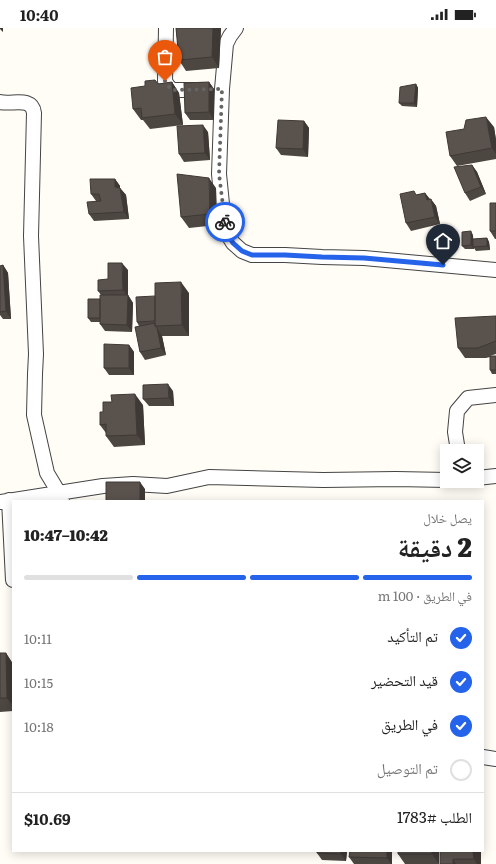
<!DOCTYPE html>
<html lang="ar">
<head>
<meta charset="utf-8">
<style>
	:root { --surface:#fff; --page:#f2f2f2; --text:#222; --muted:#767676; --line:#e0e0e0; --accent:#2563eb }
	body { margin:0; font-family:Literata,"Noto Naskh Arabic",serif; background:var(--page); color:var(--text); direction:rtl; height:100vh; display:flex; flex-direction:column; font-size:15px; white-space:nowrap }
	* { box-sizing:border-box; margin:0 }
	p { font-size:13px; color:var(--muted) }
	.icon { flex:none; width:22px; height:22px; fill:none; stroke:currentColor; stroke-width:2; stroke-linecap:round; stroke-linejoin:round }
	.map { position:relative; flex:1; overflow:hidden; direction:ltr }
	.sheet { position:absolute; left:12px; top:472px; width:472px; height:352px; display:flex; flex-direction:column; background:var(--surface); border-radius:0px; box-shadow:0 2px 10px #0003; direction:rtl }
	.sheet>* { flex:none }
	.controls { position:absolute; left:440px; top:416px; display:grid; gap:8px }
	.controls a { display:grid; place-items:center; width:44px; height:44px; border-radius:0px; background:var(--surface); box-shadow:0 2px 10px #0003; font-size:20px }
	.pin { position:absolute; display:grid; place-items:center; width:34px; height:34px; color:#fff; margin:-41px -17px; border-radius:50% 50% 50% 0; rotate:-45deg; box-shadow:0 0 4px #0007 }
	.pin .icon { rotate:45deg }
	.courier { position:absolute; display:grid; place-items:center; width:40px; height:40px; margin:-20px; border:3px solid #2563eb; border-radius:50%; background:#fff; color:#222; box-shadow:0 1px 5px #0007 }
	.headline em { font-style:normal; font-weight:800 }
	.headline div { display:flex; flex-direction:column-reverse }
	.headline { display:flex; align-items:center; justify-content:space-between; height:68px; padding:0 12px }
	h1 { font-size:26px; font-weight:800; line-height:30px }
	.bar { display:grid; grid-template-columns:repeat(4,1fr); gap:6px 4px; align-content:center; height:48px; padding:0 12px }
	.bar i { height:5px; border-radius:3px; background:var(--line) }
	.bar .on { background:var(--accent) }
	.bar p { grid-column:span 4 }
	.line { display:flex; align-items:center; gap:10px; padding:0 12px; border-top:1px solid var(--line) }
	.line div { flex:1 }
	ol { padding:0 12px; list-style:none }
	li { display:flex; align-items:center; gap:12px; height:44px }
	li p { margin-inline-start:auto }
	li .icon { padding:4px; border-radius:50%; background:var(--accent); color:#fff; stroke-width:4 }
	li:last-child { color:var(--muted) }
	li i { width:22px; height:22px; border:2px solid var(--line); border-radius:50% }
	.status { display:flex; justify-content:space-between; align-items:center; height:28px; padding:0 20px; background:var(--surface); direction:ltr }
	.status svg { height:11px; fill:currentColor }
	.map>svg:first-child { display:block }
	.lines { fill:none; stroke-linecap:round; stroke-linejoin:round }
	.minor-casing { stroke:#444; stroke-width:16 }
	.minor { stroke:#fff; stroke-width:14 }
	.wall { fill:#4d4742 }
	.shaded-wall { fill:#3f3936 }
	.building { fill:#5a524d; stroke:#3f3936 }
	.done { stroke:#646461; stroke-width:4; stroke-dasharray:0 7.2 }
	.route { stroke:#2563eb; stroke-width:5 }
</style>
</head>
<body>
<div class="status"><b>10:40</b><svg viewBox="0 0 49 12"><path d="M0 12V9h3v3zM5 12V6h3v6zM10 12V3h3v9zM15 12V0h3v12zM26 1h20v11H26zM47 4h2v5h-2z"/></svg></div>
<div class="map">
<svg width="496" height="836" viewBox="0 0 496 836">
	<rect width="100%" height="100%" fill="#fffdf5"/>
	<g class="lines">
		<g class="minor-casing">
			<path id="minor" d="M166,0L165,53L168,58L172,62H202
				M236,0L230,8L226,16L222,61L219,146L223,186L228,207L233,215L242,223L252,227H285L322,229L364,230L496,242
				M0,74C12,77 32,68 34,85L31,208L36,326L35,346L34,387L47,445L59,465L62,473
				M458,423L455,404L457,383L468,370L496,367
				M477,450L496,448
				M9,472L13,552
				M0,474L103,458L133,456L167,458L209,449L323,452L396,451L447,452
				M483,729L496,731"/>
		</g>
		<use href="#minor" class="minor"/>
	</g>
	<path class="wall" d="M176,0H221L219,40L186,43L179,32Z
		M155,52L158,56L172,54L179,65L183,97L150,101L143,92H141L133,81L145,58Z
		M209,54L214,61V92H190L185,85Z
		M416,56L418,60L417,79L402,78L399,75Z
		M304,93L309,100L308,129L281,127L276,120Z
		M494,99L496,112V131L457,138L450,128L464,101Z
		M208,104L210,132L184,134L179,126Z
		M472,137L477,144L486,166L470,173L465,165Z
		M115,151L120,158V160L126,167L129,191L94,193L89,186L96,173L91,166Z
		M216,160L217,197L189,200L181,189Z
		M425,165L436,178L440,196L411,203L406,195L416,167Z
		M496,175V211H495L490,203Z
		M473,207V211L487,210L489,214L490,222L476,223L474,220V221H465L462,218Z
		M3,237L8,245L11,291H3L0,287V238Z
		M128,242V267L133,275L132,304L105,303L100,296V294H91L88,290L100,271L101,267L98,263L108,251Z
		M189,265V308H162L166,327L145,332L140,324L139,298L137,294L155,268Z
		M496,288V326L490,328H496V346H492L490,342V329L486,330H465L458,320Z
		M129,317L134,324V347H109L104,340Z
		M173,363L174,378H149L143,371Z
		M143,377L145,417L114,419L106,408V405L100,397L103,384Z
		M0,625H6L13,636V683L0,684Z
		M347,823L346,833L322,832L317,825Z
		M350,823H392V836H354L349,829Z
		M439,823V836H405L398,826Z
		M440,823H481V836H440Z"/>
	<path class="shaded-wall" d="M0,0H3V4L0,1Z
		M213,0H221L219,40L212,29Z
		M172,54L179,65L183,97L175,86Z
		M209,54L214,61V92L209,84Z
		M416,56L418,60L417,79L414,75Z
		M486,89L494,99L496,112V126L492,120Z
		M304,93L309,100L308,129L303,121Z
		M203,97L208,104L210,132L205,125Z
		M472,137L477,144L486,166L481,159Z
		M209,150L216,160L217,197L210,186Z
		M115,151L120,158V167L115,159Z
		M120,160L126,167L129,191L124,184Z
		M425,165L430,172H427Z
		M431,171L436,178L440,196L435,189Z
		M471,203L473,207L474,221L471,217Z
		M487,210L489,214L490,222L487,218Z
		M122,235L128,242V267L133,275L132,304L127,297L128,269L123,262Z
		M3,237L8,245L11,291L6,283Z
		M181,254L189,265V308L182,297Z
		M157,300L162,308L166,327L161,320Z
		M129,317L134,324V347L129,340Z
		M168,356L173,363L174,378L169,370Z
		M135,366L143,377L145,417L137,407Z
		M140,454L145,461V473H140Z
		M6,625L13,636V678L7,670Z
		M341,823H347L346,833L341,826Z
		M387,823H392V836H391L387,830Z
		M432,823H439V836L432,826Z
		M473,823H481V836H477L474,831Z
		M453,831L456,836H453Z"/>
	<path class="building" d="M176,0H213L212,29L179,32Z
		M155,52L158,56L172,54L175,86L142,90L141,80L133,81L131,60L145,58V53Z
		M209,54V84L185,85L184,55Z
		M416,56L414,75H399L400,59Z
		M486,89L492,120L450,128L446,104L464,101L466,92Z
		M278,92L304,93L303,121L276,120Z
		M203,97L205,125L179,126L177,98Z
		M472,137L481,159L465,165L454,139Z
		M177,146L209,150L210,186L181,189Z
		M90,151H115V159L120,160L124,184L89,186L87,174L101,173L99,166H91Z
		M414,163L416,167L425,165L427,172L431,171L435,189L406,195L400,166Z
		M490,175H496V203H490Z
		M471,203V217L462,218V204Z
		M487,210V218L473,219V211Z
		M108,235H122L123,262L98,263V252L108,251Z
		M3,237L6,283L0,284V238Z
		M181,254L182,297L155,298V255Z
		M100,267H128L127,297L100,296Z
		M155,268V293L137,294L136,269Z
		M88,271H100V290H88Z
		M496,288V313L478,320H458L455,290Z
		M155,295V298L157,300L161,320L140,324L135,299Z
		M104,316L129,317V340H104Z
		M490,328H496V342H490Z
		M168,356L169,370L143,371V357Z
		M135,366L137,407L106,408V396L100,397V384H103V374H112L111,367Z
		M106,454H140V473H106Z
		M0,625H6L7,670H0Z
		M317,823H341V826L317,825Z
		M350,823H387V830L349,829Z
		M398,823H432V826H398Z
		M440,823H473L474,831H453V836H440Z"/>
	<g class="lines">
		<path class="done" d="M165,53L168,58L172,62L222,61L219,146L225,194"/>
		<path class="route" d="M225,194L228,207L233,215L242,223L252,227H285L322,229L364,230L443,237"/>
	</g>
</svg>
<div class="controls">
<a><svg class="icon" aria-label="layers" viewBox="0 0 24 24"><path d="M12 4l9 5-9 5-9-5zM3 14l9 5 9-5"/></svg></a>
</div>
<div class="pin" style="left:165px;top:53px;background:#ea580c"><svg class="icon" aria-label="bag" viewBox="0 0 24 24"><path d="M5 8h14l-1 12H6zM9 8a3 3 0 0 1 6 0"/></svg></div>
<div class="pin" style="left:443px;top:237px;background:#1f2937"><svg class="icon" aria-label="home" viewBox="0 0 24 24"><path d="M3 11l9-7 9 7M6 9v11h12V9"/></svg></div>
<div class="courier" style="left:225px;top:194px"><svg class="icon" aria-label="bike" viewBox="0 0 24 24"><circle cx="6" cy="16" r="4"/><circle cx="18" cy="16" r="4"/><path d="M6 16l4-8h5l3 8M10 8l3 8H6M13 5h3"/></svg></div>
<section class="sheet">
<div class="headline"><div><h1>2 دقيقة</h1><p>يصل خلال</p></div><em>10:42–10:47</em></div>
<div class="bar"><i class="on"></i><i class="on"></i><i class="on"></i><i></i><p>في الطريق · 100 m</p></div>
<ol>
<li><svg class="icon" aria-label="check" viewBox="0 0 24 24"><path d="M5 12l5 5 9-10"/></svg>تم التأكيد<p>10:11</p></li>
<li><svg class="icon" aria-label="check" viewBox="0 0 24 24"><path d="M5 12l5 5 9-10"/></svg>قيد التحضير<p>10:15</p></li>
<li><svg class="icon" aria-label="check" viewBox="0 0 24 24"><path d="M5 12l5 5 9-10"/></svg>في الطريق<p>10:18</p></li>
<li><i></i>تم التوصيل</li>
</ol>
<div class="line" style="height:52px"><div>الطلب #1783</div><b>$10.69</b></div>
</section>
</div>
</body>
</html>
